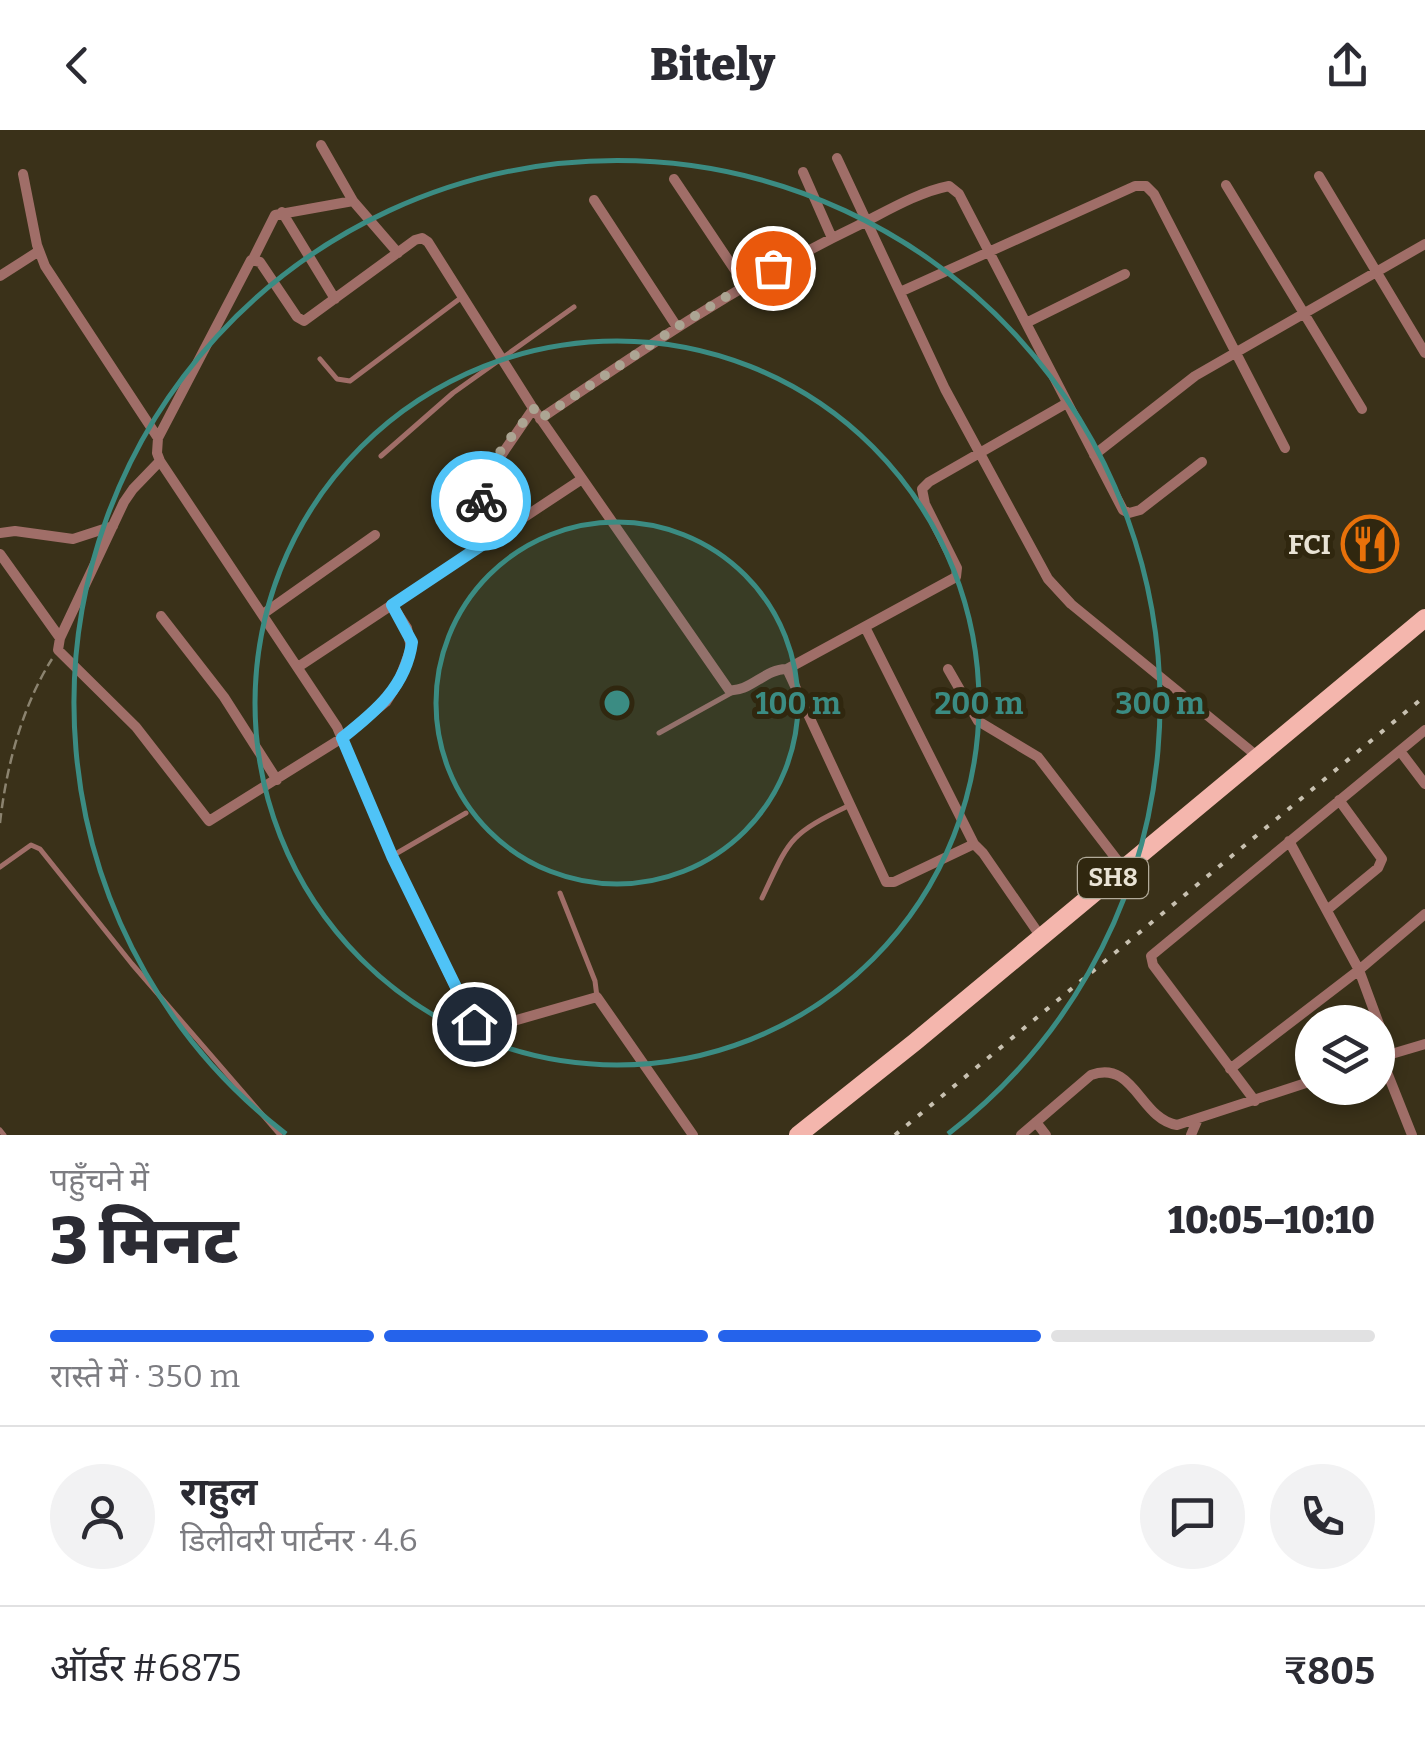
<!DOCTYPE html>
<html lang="hi">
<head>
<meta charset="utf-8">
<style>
	:root { --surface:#fff; --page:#f2f2f3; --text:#2b2b33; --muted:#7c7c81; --line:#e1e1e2; --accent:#2563eb }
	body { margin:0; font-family:Bitter,"Noto Sans Devanagari",serif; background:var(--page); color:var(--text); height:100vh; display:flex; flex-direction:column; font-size:38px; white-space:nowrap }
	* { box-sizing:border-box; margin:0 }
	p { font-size:32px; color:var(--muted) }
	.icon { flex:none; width:55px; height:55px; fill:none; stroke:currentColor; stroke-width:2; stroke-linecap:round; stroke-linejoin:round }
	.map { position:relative; height:1005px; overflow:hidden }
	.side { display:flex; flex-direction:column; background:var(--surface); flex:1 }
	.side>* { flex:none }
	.controls { position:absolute; left:1295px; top:875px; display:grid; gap:20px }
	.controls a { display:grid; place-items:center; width:100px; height:100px; border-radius:50%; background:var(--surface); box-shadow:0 5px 15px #0003; font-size:50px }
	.pin { position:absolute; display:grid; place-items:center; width:85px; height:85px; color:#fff; margin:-42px; border:5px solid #fff; border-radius:50%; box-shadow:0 2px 10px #0007 }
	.courier { position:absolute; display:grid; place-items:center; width:100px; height:100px; margin:-50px; border:8px solid #4fc3f7; border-radius:50%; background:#fff; color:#222; box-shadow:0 2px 12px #0007 }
	.headline em { font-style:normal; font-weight:800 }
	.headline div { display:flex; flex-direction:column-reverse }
	.headline { display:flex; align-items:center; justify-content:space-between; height:170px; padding:0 50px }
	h1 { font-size:65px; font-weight:800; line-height:75px }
	.bar { display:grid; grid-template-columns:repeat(4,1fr); gap:15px 10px; align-content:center; height:120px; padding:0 50px }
	.bar i { height:12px; border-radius:8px; background:var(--line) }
	.bar .active { background:var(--accent) }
	.bar p { grid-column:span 4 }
	.line { display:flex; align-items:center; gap:25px; padding:0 50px; border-top:2px solid var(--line) }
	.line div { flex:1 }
	.round { display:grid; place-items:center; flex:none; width:105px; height:105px; border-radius:52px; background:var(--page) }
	header { display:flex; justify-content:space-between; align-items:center; height:130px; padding:0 50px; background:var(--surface); font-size:45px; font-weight:800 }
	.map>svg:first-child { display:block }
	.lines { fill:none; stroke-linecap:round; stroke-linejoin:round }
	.path { stroke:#8b836f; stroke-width:2.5; stroke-dasharray:10 5; stroke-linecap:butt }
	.service { stroke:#a06e68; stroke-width:5 }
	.minor { stroke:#a06e68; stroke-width:10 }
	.primary { stroke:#f4b6ad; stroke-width:18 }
	.rail { stroke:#c8c1b1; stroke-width:4; stroke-dasharray:5 10; stroke-linecap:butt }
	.done { stroke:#aca593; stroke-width:10; stroke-dasharray:0 18 }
	.route { stroke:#4fc3f7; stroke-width:12 }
	.ring { fill:none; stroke:#3b8c83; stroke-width:5 }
	.labels { text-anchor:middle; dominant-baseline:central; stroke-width:10; stroke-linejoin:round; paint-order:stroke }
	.shield { fill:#30270f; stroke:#b2ab9a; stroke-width:2.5 }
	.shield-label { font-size:25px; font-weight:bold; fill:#e9e3d5 }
	.poi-label { font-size:28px; font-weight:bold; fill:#e9e3d5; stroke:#30270f; text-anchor:end }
	.centre { fill:#3b8c83; stroke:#30270f; stroke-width:5 }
	.ring-label { font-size:30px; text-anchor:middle; font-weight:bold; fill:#3b8c83; stroke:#30270f; stroke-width:10; stroke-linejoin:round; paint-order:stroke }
</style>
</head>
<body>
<header><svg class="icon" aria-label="back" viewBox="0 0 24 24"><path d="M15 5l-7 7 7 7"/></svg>Bitely<svg class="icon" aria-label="share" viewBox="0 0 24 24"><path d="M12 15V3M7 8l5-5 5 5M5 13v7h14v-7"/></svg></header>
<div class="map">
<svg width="1425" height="1005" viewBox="0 0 1425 1005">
	<rect width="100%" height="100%" fill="#3a3119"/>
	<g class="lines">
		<path class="path" d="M0,693C6,638 22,576 52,529"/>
		<path class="service" d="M320,229L337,249L350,251L462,167
			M381,326L453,263L574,177
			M659,603L731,563
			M392,726L466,683
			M0,737L31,715L40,719L132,834L280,1005
			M560,763L595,851L597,867
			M762,768C790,709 788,705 848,676
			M0,1000L4,1005"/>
		<path class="minor" d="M321,15L353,71L398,123
			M837,28L945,259L1048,449L1071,474L1257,626
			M803,42L832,108
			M23,44L37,115L45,136L158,308
			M1319,46L1425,223
			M674,49L745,155
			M1226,55L1362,279
			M594,70L677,197
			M282,82L335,169
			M253,129L275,85L353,71
			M0,146L39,121
			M900,162L1135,56H1146L1154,64L1285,318
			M1026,193L1125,144
			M540,289C643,219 745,150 857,96C885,82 918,62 949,56L959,64L1123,380L1129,383L1140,380L1202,332
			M1094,325L1195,246L1425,114
			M160,331L133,359L124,372L60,508L58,520L136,597L209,691L342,608L386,572L398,553L411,518L407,498L392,475
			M0,403L15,401L73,409L113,396
			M488,411L481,372L483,352L533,279
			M0,424L60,508
			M263,484L375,405
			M161,486L224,567L277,650
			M865,497L974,714
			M298,537L582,349
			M787,539L956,447L957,438L925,374L922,359L929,352L1067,273
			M948,539L978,591L1038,627L1124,739
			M1400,621L1425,654
			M1289,711L1359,840L1390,924
			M1327,780L1378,738L1382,729L1339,670
			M1388,925L1425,914
			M1381,927L1412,1005
			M1230,939L1359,840L1425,784
			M1255,971L1153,835L1151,826L1425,600
			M1036,992L1046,1005
			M693,1005L597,867L489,898L473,894L392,726L337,597L160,331L157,323L158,308L251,130L260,132L297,187L304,191L415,110L422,108L428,112L531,275L729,560C749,563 766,538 787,539L886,752H894L974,714L983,723L1041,807
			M1021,1005L1091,945C1134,929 1140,989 1177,995L1312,951
			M1191,1005L1197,991"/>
		<path class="primary" d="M798,1005L915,912L1425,488"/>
		<path class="rail" d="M895,1005L1425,566"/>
	</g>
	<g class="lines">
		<path class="done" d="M481,371C481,337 514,305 534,279L540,289L677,197L773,138"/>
		<path class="route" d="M474,894L392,726L342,608C375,582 406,557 412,512L392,475L488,411L481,371"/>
	</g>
	<circle cx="617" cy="573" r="181" fill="#3b8c83" fill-opacity=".12"/>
	<g class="ring">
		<circle cx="617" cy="573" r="181"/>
		<circle cx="617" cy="573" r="362"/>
		<path d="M286 1004A543 543 0 1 1 948 1004"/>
	</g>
	<defs>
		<g id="restaurant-ring" transform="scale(2.875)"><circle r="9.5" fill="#30270f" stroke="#e8710a" stroke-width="1.5"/><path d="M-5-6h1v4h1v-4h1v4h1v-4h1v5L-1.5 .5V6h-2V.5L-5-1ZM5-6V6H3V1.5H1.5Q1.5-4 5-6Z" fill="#e8710a"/></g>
	</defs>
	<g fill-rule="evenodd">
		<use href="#restaurant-ring" x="1370" y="414"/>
	</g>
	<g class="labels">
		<rect class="shield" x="1078" y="728" width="70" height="40" rx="8"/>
		<g class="shield-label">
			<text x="1113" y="748">SH8</text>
		</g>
		<g class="poi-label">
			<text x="1331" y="414">FCI</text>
		</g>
	</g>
	<circle cx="617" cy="573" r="15" class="centre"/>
	<g class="ring-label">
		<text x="798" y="584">100 m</text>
		<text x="979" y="584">200 m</text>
		<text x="1160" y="584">300 m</text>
	</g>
</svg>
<div class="controls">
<a><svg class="icon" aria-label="layers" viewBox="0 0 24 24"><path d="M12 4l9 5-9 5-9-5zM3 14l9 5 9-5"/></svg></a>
</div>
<div class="pin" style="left:773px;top:138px;background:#ea580c"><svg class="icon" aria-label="bag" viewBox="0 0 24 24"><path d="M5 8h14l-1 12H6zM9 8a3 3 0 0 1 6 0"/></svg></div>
<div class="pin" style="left:474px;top:894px;background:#1f2937"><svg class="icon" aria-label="home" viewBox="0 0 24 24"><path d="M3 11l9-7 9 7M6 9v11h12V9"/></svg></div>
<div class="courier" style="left:481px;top:371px"><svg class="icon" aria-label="bike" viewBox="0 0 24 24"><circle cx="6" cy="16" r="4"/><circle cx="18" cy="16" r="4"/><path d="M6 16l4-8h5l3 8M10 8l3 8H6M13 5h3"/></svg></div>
</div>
<section class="side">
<div class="headline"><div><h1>3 मिनट</h1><p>पहुँचने में</p></div><em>10:05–10:10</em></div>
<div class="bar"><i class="active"></i><i class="active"></i><i class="active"></i><i></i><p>रास्ते में · 350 m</p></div>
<div class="line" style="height:180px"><a class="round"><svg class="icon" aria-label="person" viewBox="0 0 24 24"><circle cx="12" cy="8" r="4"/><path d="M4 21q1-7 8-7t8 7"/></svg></a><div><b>राहुल</b><p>डिलीवरी पार्टनर · 4.6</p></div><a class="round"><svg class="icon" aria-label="chat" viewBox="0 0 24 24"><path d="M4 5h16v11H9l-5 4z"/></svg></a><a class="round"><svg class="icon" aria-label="phone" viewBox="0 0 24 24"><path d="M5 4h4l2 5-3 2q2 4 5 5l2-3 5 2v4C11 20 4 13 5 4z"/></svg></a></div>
<div class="line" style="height:130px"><div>ऑर्डर #6875</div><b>₹805</b></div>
</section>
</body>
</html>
